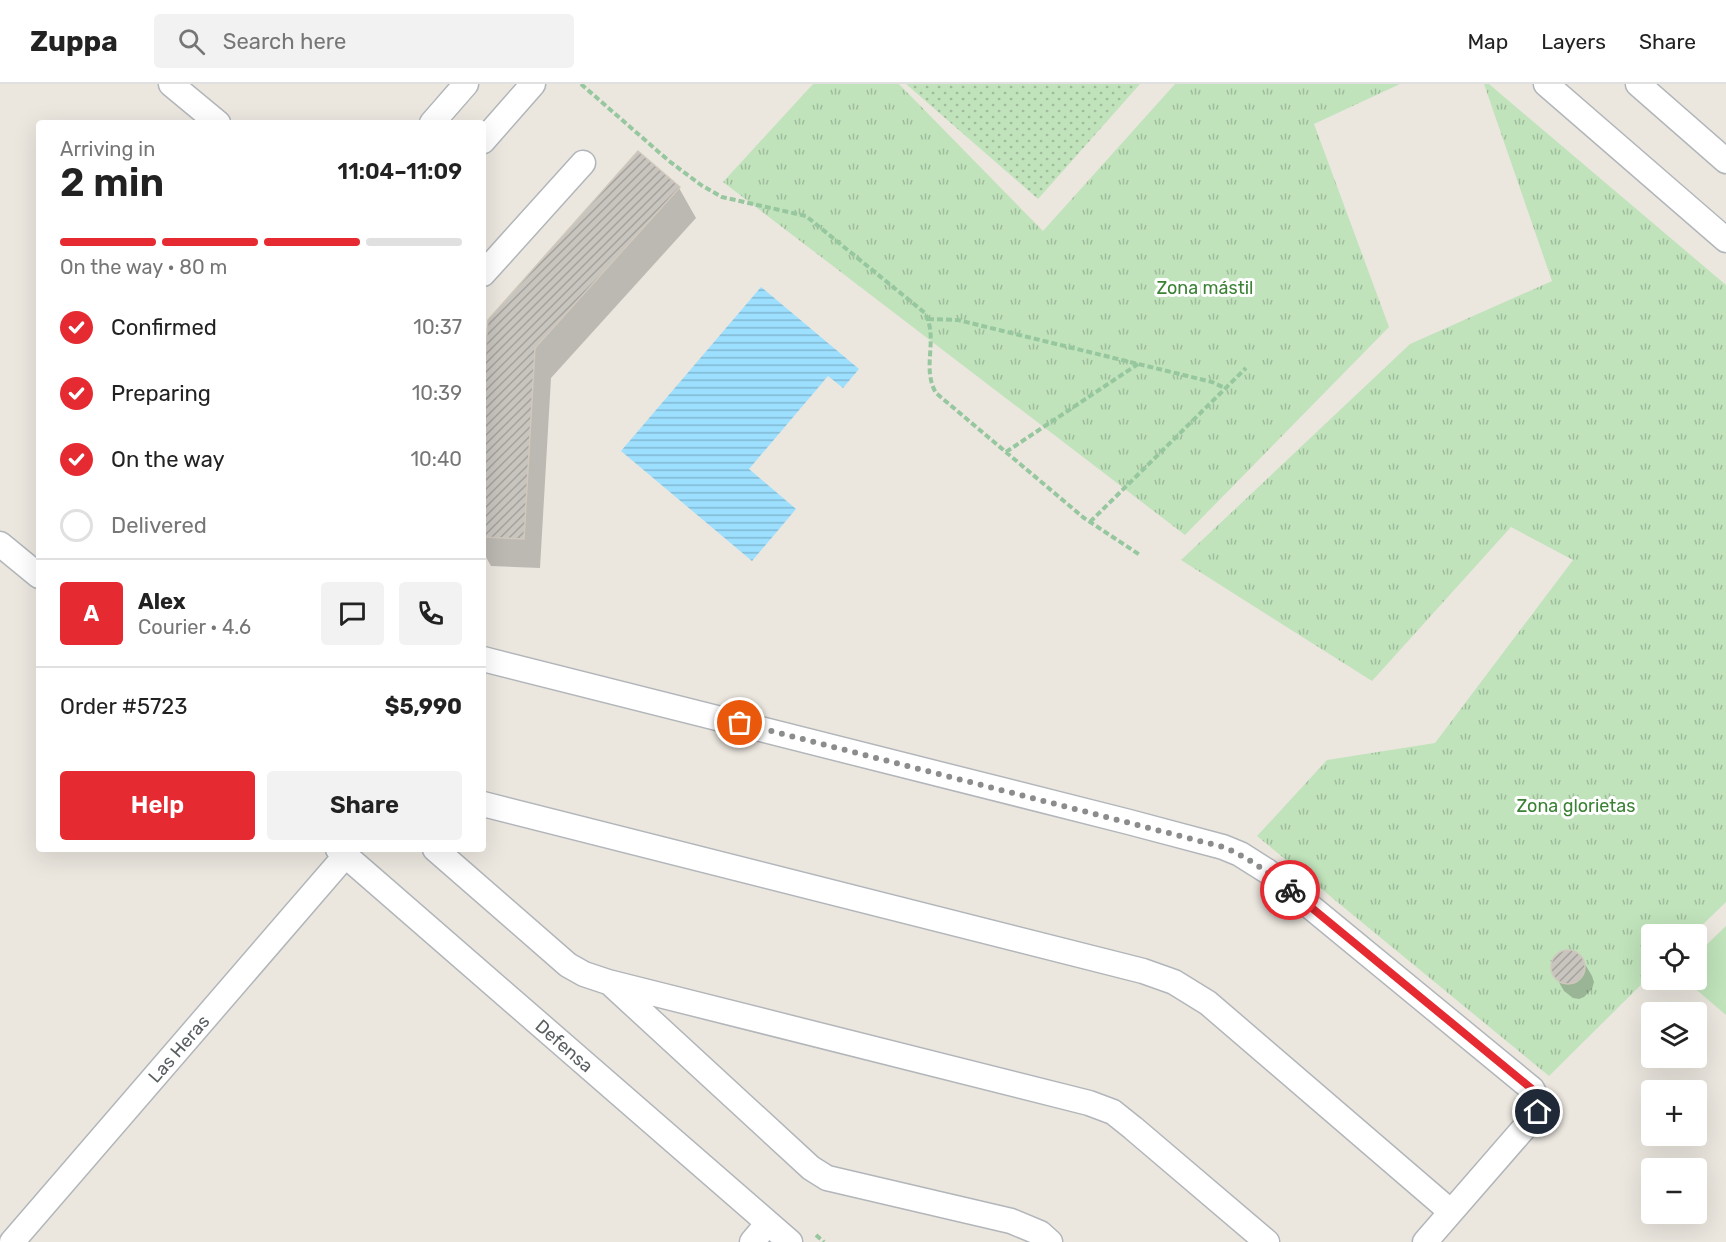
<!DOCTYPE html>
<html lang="en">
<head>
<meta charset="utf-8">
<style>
	:root { --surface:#fff; --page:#f2f2f2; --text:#222; --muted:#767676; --line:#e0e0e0; --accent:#e62a32 }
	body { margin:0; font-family:Rubik,sans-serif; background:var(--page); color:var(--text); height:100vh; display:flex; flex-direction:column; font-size:22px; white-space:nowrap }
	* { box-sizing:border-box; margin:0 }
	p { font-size:20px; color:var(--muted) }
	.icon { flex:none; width:33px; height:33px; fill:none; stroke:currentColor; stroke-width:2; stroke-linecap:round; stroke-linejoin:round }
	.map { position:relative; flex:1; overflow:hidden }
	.sheet { position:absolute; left:36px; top:36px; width:450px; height:732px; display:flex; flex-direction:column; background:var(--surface); border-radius:6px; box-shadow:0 6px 24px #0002 }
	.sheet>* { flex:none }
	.fabs { position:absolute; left:1641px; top:840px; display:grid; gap:12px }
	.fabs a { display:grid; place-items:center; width:66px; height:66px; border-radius:6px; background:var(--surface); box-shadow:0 6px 24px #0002; font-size:30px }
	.pin { position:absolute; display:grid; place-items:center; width:51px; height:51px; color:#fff; margin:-26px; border:3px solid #fff; border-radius:50%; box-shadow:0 2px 6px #0007 }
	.courier { position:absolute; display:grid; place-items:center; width:60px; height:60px; margin:-30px; border:4px solid #e62a32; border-radius:50%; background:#fff; color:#222; box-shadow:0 2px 8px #0007 }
	.summary em { font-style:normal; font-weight:600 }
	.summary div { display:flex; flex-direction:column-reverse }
	.summary { display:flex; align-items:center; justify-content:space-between; height:102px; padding:0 24px }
	h1 { font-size:39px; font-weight:600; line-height:45px }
	.bar { display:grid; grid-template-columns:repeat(4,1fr); gap:9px 6px; align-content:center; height:72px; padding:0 24px }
	.bar i { height:8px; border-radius:4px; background:var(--line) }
	.bar .current { background:var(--accent) }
	.bar p { grid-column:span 4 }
	.line { display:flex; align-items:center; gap:15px; padding:0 24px; border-top:2px solid var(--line) }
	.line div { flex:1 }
	.round { display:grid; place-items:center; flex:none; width:63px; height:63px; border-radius:6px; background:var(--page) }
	ol { padding:0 24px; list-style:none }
	li { display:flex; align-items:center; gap:18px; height:66px }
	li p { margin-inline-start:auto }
	li .icon { padding:6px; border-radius:50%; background:var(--accent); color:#fff; stroke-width:4 }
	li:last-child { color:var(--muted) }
	li i { width:33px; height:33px; border:3px solid var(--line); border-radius:50% }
	.action { display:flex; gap:12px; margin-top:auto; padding:12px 24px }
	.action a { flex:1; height:69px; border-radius:6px; background:var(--accent); color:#fff; font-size:24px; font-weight:600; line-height:69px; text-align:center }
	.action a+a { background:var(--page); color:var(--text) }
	header { display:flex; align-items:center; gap:36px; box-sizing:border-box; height:84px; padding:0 30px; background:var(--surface); border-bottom:2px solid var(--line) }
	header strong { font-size:28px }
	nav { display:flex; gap:33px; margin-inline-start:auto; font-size:21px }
	.search { width:420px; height:54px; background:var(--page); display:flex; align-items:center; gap:15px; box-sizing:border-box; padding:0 21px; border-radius:6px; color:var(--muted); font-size:22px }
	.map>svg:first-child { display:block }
	.grass { fill:url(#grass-dots) }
	.park { fill:url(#park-tufts) }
	.pitch { fill:#c0e3bb }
	.water { fill:url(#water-rules) }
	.shadow { fill:#0003 }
	.building { fill:url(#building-hatch); stroke:#d0c8bd; stroke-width:1.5 }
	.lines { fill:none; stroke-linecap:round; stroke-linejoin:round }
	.minor-casing { stroke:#b2b6ba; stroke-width:27 }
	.path { stroke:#96c79e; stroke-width:4; stroke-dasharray:6 3; stroke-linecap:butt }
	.minor { stroke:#fff; stroke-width:24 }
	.done { stroke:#8b8d8c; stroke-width:6; stroke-dasharray:0 10.8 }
	.route { stroke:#e62a32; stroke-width:8 }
	.labels { text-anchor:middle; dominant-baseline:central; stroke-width:6; stroke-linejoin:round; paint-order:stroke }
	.park-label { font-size:18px; fill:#3b8235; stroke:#fff }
	.street-label { font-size:18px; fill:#585d60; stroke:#fff }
</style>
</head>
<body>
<header>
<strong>Zuppa</strong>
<div class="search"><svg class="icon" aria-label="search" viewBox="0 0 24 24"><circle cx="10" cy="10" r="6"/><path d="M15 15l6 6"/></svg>Search here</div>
<nav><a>Map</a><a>Layers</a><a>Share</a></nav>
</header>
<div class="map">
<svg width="1726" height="1158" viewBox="0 0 1726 1158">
	<defs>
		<pattern id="grass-dots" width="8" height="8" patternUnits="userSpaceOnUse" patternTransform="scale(1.5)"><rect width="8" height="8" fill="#c0e3bb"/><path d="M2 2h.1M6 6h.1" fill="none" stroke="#9fbb9b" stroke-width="1.8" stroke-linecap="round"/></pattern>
		<pattern id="park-tufts" width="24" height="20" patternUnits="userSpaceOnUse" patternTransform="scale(1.5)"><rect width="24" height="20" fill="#c0e3bb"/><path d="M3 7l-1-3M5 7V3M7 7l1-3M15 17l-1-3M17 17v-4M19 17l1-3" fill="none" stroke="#9fbb9b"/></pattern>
		<pattern id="water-rules" width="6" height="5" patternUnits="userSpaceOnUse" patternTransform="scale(1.5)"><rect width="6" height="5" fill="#9cdffe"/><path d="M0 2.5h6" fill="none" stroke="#82b8d1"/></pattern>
		<pattern id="building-hatch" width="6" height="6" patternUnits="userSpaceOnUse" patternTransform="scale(1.5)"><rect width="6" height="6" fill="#c8c4be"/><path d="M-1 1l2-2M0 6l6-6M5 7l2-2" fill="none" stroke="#a5a29e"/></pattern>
	</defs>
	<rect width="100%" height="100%" fill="#ebe7df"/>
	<path class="grass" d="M906,0H1140L1038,115Z"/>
	<path class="park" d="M813,0H899L1043,147L1175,0H1400L1314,40L1389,243L1185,451L723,98Z
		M1484,0H1489L1726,201V818L1693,850H1652L1651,891L1549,992L1257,752L1327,676L1435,659L1573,476L1511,443L1372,597L1181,476L1410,260L1552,197Z"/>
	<path class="pitch" d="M1726,842V931L1685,896H1696L1697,870Z"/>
	<path class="water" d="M761,203L859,285L843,304L828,292L749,385L796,425L752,477L621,367Z"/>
	<path class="shadow" d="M638,69L679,104L696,134L551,294L540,484L491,482L483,468V328Z
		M1566,867H1573L1579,870L1592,892L1594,898L1592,905L1584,913L1579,915L1573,914L1564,907L1552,886L1555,873L1560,869Z"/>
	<path class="building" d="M638,67L680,103L535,264L524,455L483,453V307L488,236Z
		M1551 883a17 17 0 1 1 34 0a17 17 0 1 1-34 0Z"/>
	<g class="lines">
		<g class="minor-casing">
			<path id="minor" d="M171,0L218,39
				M1546,0L1726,156
				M1638,0L1726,77
				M432,39L466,0
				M483,57L533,0
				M483,190L583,79
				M0,460L39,492
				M483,575L1129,738L1223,763L1240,770L1267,787L1532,1005L1538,1016V1028L1425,1158
				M483,720L1143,887L1174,898L1208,919L1450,1127
				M338,765L790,1158
				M435,765L568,881L584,890L608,898L1089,1019L1113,1028L1133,1044L1267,1158
				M610,899L811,1084L827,1094L1011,1137L1040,1149L1050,1158
				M12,1158L345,772
				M752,1158L768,1139"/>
		</g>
		<path class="path" d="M581,0L669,77L701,101L722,113L806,132L925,229C939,256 921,283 936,309L1084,434L1140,471
			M928,235L958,236L1212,298L1225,304
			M1006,368L1138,280
			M1090,438L1246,284
			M816,1151L824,1158"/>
		<use href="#minor" class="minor"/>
	</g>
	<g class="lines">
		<path class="done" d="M740,639L1223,763C1248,773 1269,789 1290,806"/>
		<path class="route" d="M1290,806L1532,1005L1538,1016V1028"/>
	</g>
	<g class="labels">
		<g class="park-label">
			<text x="1205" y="204">Zona mástil</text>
			<text x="1576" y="722">Zona glorietas</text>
		</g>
		<g class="street-label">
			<text transform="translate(564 962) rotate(41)">Defensa</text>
			<text transform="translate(179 965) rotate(-49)">Las Heras</text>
		</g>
	</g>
</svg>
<div class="fabs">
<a><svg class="icon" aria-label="locate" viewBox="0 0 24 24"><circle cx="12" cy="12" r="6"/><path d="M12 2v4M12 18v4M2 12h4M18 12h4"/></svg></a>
<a><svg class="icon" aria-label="layers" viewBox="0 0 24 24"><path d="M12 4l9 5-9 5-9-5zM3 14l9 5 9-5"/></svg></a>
<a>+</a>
<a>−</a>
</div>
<div class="pin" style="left:740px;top:639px;background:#ea580c"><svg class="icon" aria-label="bag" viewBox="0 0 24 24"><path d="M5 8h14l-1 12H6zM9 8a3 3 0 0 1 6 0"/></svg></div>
<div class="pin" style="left:1538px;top:1028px;background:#1f2937"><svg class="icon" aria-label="home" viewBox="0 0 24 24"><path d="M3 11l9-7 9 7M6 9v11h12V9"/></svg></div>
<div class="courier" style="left:1290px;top:806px"><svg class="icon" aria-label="bike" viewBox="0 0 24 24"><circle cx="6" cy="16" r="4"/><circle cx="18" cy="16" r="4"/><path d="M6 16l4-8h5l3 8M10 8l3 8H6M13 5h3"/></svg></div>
<section class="sheet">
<div class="summary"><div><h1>2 min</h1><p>Arriving in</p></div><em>11:04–11:09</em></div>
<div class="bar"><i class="current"></i><i class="current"></i><i class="current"></i><i></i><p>On the way · 80 m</p></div>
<ol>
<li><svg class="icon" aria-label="check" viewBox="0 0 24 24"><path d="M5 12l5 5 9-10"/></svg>Confirmed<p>10:37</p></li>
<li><svg class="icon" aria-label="check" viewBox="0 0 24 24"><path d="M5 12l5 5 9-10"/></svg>Preparing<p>10:39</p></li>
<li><svg class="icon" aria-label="check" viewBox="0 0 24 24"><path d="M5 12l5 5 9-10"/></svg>On the way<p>10:40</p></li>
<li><i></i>Delivered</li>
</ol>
<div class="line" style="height:108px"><b class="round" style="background:var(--accent);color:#fff">A</b><div><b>Alex</b><p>Courier · 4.6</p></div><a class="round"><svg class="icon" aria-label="chat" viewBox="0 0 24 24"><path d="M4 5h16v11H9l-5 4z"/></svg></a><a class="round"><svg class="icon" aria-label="phone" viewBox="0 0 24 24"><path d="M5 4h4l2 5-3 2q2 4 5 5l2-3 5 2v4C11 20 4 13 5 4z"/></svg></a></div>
<div class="line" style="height:78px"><div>Order #5723</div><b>$5,990</b></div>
<div class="action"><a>Help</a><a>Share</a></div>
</section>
</div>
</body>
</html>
